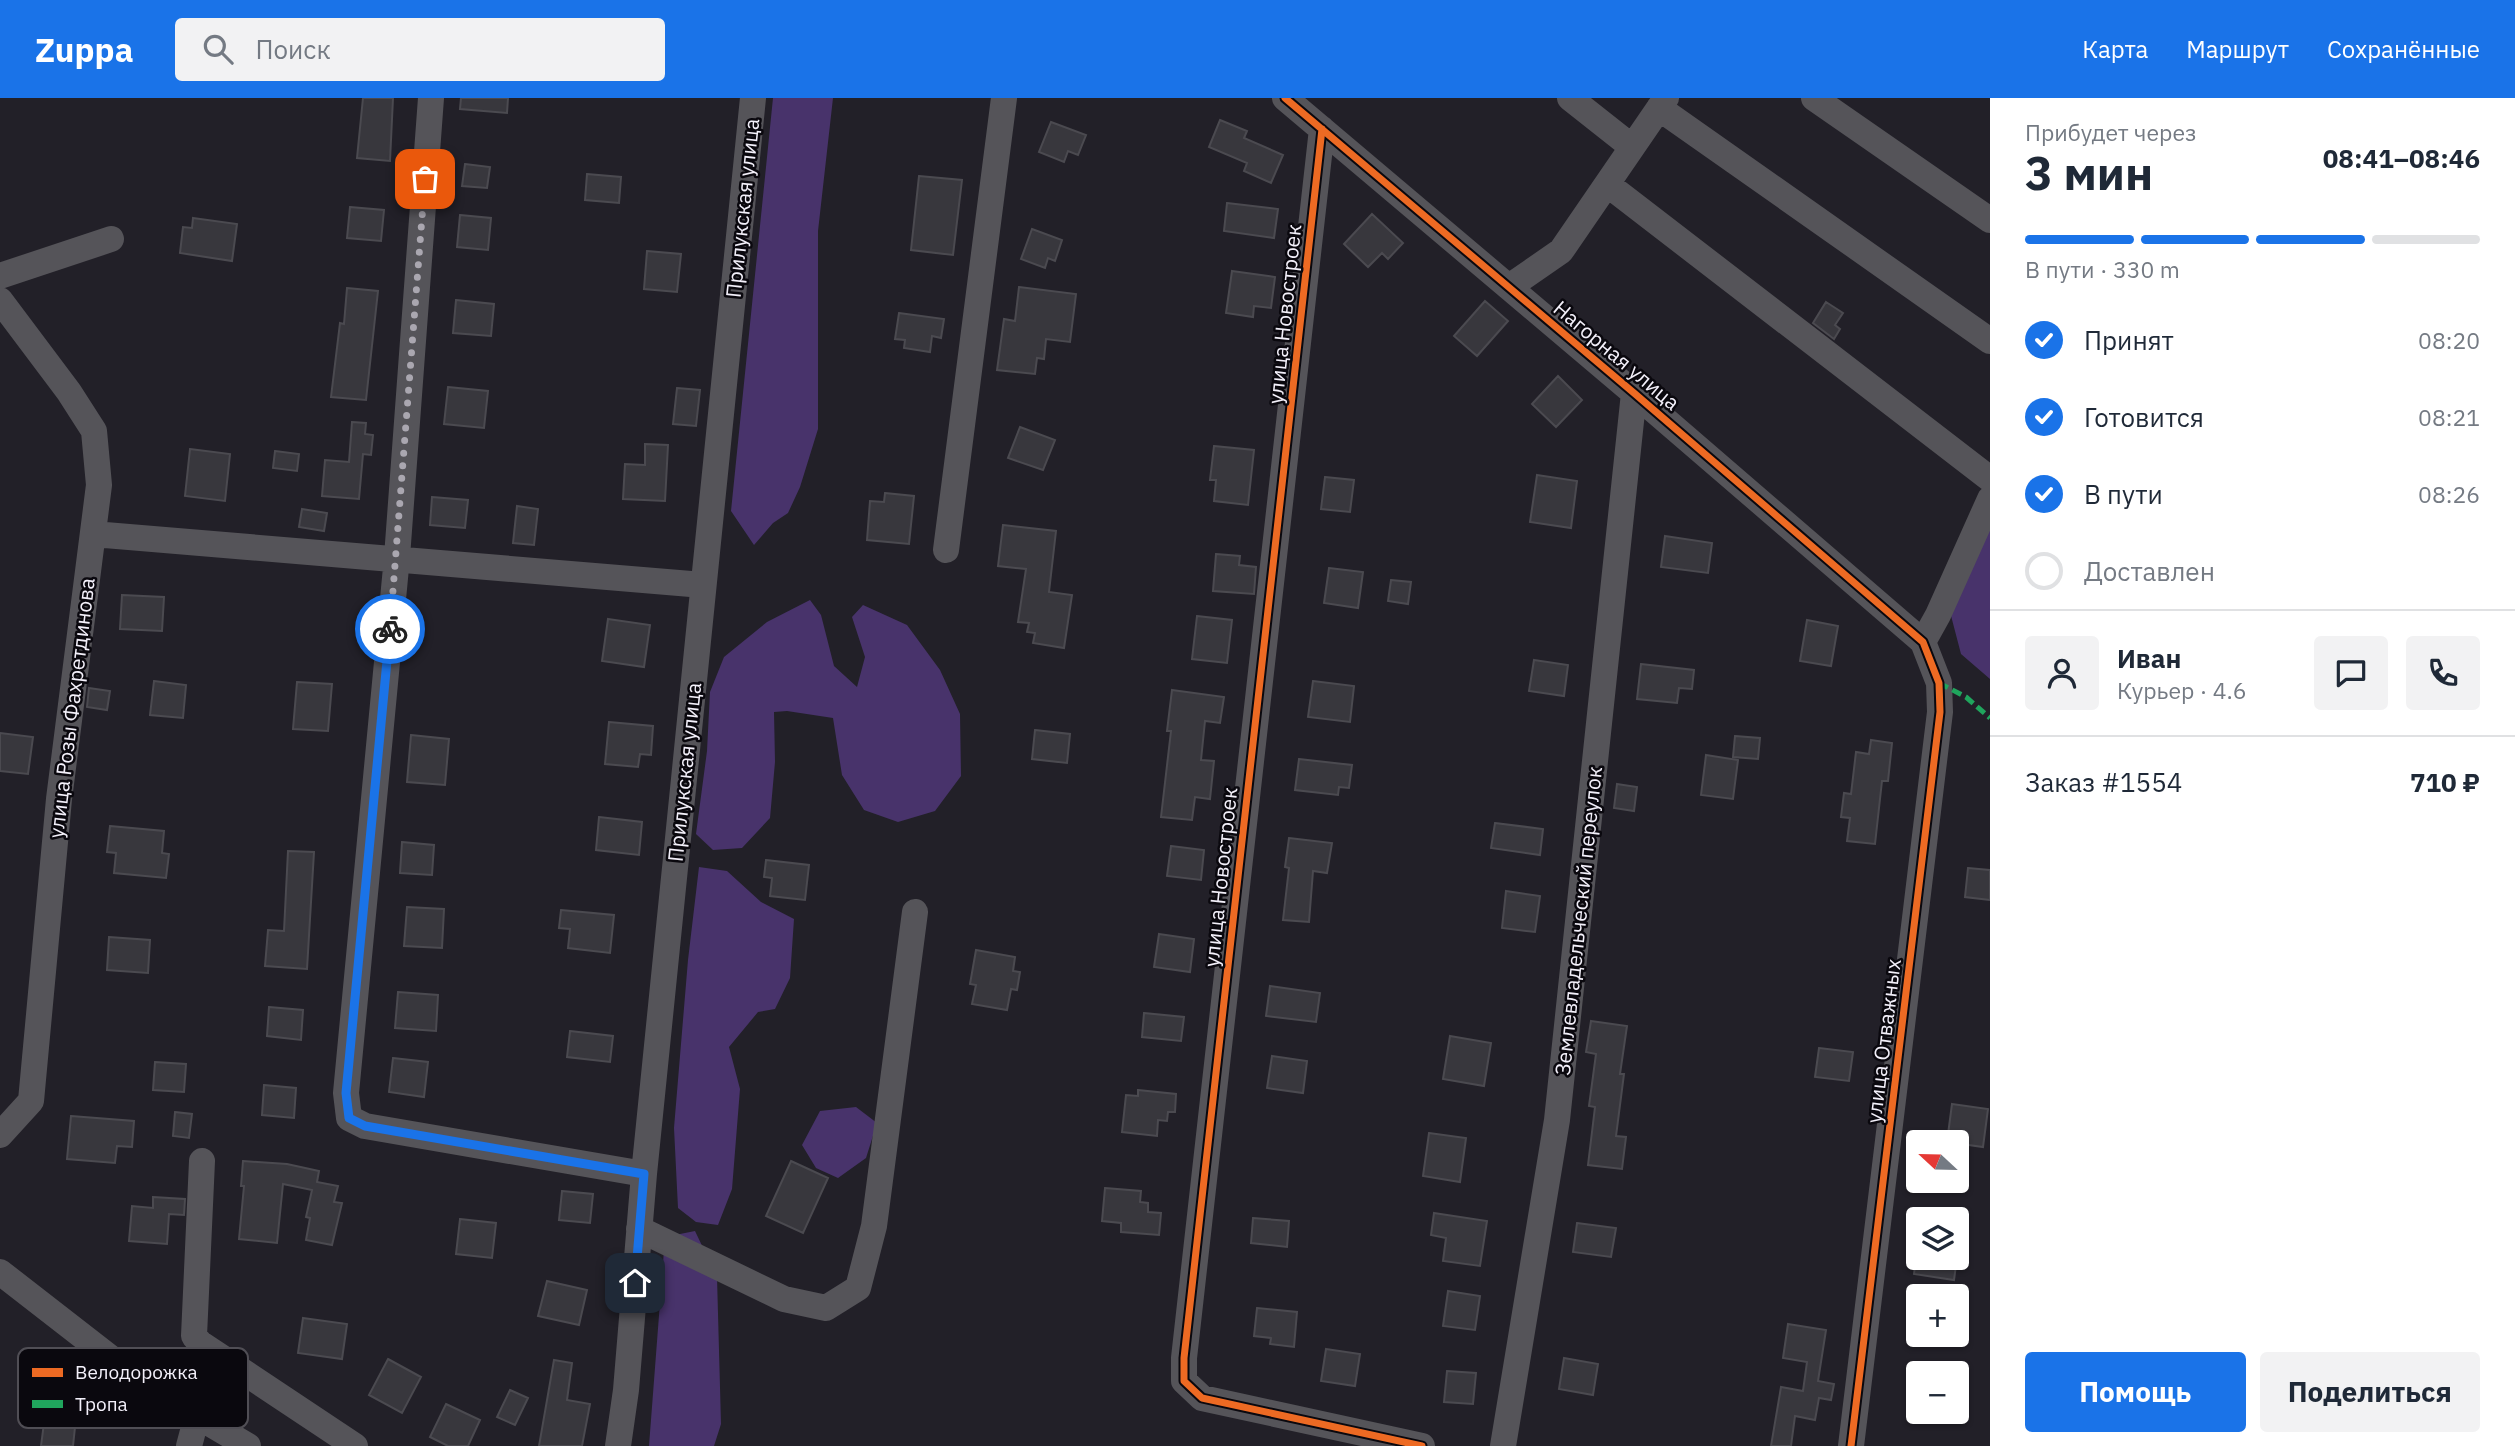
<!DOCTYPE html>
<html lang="ru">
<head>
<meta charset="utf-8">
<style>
	:root { --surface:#fff; --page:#f2f2f3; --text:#1f2937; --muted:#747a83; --line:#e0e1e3; --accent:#1a73e8 }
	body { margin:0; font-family:"IBM Plex Sans",sans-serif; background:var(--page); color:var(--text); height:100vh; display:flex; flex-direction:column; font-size:26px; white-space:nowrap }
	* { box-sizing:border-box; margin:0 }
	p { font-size:23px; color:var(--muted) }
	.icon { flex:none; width:38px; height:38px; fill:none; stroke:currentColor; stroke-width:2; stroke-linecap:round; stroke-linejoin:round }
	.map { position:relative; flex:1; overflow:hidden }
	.drawer { display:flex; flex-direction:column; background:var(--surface); width:525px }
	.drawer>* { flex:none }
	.needle { width:46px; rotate:292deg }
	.tools { position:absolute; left:1906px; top:1032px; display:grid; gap:14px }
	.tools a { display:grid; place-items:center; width:63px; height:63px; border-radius:7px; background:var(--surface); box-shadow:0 2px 5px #0004; font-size:35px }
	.pin { position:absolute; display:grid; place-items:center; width:60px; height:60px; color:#fff; margin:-30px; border-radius:14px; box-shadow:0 4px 10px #0006 }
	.courier { position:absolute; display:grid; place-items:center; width:70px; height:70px; margin:-35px; border:5px solid #1a73e8; border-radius:50%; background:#fff; color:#222; box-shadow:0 2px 9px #0007 }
	.overview em { font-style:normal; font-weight:700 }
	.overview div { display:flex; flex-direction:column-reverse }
	.overview { display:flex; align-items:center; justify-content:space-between; height:119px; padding:0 35px }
	h1 { font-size:46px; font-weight:700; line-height:52px }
	.bar { display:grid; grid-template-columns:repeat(4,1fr); gap:10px 7px; align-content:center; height:84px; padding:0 35px }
	.bar i { height:9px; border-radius:5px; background:var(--line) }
	.bar .on { background:var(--accent) }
	.bar p { grid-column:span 4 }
	.line { display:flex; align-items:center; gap:18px; padding:0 35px; border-top:2px solid var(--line) }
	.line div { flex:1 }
	.round { display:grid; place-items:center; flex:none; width:74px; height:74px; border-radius:7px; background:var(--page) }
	ol { padding:0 35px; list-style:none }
	li { display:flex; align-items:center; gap:21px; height:77px }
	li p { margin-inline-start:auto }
	li .icon { padding:7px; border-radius:50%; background:var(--accent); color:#fff; stroke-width:4 }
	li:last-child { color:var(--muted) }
	li i { width:38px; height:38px; border:4px solid var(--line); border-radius:50% }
	.primary-button { display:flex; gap:14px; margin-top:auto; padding:14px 35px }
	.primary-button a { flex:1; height:80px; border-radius:7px; background:var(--accent); color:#fff; font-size:28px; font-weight:700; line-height:80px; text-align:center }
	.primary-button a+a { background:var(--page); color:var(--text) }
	header { display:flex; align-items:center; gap:42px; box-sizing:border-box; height:98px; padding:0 35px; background:var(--accent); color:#fff }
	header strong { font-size:33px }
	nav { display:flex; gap:38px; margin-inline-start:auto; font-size:24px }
	.search { width:490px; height:63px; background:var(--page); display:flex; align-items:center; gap:18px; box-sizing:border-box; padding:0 24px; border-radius:7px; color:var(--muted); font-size:26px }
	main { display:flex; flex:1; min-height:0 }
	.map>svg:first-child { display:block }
	.green { fill:#48336b }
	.building { fill:#38373d; stroke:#4b4a50; stroke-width:2 }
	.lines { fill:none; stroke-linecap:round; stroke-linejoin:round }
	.minor { stroke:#555459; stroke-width:26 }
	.quiet { stroke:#20a55d; stroke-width:5; stroke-dasharray:10 5; stroke-linecap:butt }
	.cycleway-casing { stroke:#0a080e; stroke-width:11 }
	.cycleway { stroke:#ed6a23; stroke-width:7 }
	.done { stroke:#aaa7b0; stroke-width:7; stroke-dasharray:0 12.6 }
	.route { stroke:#1a73e8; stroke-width:9 }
	.labels { text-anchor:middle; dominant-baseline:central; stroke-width:5; stroke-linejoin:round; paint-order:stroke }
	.street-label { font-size:21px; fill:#f3f0fa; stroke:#0a080e }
	.key { fill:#0a080e; stroke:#504e55; stroke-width:2 }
	.key-label { font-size:19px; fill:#f3f0fa }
</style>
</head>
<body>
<header>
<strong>Zuppa</strong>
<div class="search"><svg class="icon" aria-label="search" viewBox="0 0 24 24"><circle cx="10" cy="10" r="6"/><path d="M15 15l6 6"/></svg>Поиск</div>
<nav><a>Карта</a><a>Маршрут</a><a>Сохранённые</a></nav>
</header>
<main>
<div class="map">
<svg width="1990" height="1348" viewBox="0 0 1990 1348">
	<rect width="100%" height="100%" fill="#222028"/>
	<path class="green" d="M773,0H833L818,133V331L800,389L788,415L773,425L754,447L731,413Z
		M1990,414V581L1961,556L1949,510Z
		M810,502L821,517L834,568L857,589L865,559L852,519L863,507L907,527L940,572L960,616L961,678L935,713L898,724L864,712L842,677L833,620L787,613L774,614L775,664L770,720L742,750L713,752L696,736L707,653L710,594L724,559L767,524Z
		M699,769L727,773L761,804L794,821L790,880L775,911L758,914L729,949L740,991L732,1091L718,1127L696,1124L678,1110L674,1030L688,862Z
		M856,1009L877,1025L866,1060L838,1080L816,1070L802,1047L820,1013Z
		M695,1133L717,1179L721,1326L714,1348H649L665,1139Z"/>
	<path class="building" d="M363,0H393L390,63L357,60Z
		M461,0H508L507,15L460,11Z
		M1220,22L1247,33L1244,40L1283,57L1271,85L1244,73L1247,65L1209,49Z
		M1051,24L1086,37L1078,57L1068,53L1064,64L1039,54Z
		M465,66L490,69L487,90L462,88Z
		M587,76L621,79L619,105L585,102Z
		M919,78L962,82L953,157L911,152Z
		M1227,105L1278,111L1274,140L1224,133Z
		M350,109L384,112L381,143L347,140Z
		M1372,116L1403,145L1388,161L1382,155L1368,169L1344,146Z
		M460,117L491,120L488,152L457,149Z
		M193,120L237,126L232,163L180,155L183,129L192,130Z
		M1032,131L1062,142L1055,163L1048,160L1045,170L1021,161Z
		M647,153L681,156L677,194L644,191Z
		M1232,173L1275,179L1271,210L1254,208L1253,219L1226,215Z
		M1019,189L1076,196L1070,244L1046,241L1044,261L1037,260L1035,276L997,272L1004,221L1015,223Z
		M347,190L378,193L366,302L331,299L340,225L344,226Z
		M456,202L494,206L491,238L453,235Z
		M1485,203L1508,223L1477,258L1454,238Z
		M1826,204L1843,215L1835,227L1840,231L1834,241L1813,225Z
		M899,215L944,221L941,240L932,238L930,254L904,250L905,242L895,241Z
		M1558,278L1582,302L1556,329L1532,306Z
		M448,289L488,293L484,330L444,326Z
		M677,290L700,292L696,328L673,326Z
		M352,324L366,325L365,336L373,337L371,357L363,356L359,401L322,398L325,362L349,364Z
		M1020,329L1055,342L1043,372L1008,360Z
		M645,346L668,347L665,403L623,401L625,366L645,367Z
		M1214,348L1254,352L1248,407L1214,403L1216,382H1210Z
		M190,351L230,356L225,403L185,398Z
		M275,353L299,356L297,373L273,370Z
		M1537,377L1577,383L1571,430L1530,424Z
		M1325,379L1354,382L1350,414L1321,411Z
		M885,395L914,398L909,446L867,442L870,403L884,404Z
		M432,399L468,402L465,430L430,427Z
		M517,408L538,411L534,447L513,445Z
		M302,411L327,415L324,433L299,429Z
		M1003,427L1056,433L1049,494L1072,497L1064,550L1033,545L1035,535L1027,534L1029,525L1018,524L1026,471L998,468Z
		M1665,438L1712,445L1708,475L1661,469Z
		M1216,456L1240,458L1239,467L1256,469L1254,496L1213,493Z
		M1329,470L1363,474L1358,510L1324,505Z
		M1391,482L1411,484L1408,506L1388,503Z
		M122,497L164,499L162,533L120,531Z
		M1197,518L1232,522L1227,565L1192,561Z
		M608,521L650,527L644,569L602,563Z
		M1807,522L1838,528L1831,568L1800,563Z
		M1534,562L1568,567L1564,598L1529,593Z
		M1641,566L1694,572L1692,591L1679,590L1677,605L1637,601Z
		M154,583L186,587L183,620L150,617Z
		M1313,583L1354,588L1350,624L1308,619Z
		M297,584L332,586L328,633L293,631Z
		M89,590L110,593L107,612L87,609Z
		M1172,592L1224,599L1220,625L1205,623L1201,662L1214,663L1210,701L1195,699L1192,722L1161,719L1171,633H1167Z
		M609,624L653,628L651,657L640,656L638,669L605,666Z
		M1035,632L1070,636L1067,665L1032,661Z
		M0,635L33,639L28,676L0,673Z
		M411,637L449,641L445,687L407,684Z
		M1735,638L1760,640L1758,661L1733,659Z
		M1871,642L1892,645L1888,683H1882L1875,746L1847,743L1850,720L1841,719L1844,695L1851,696L1856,654L1869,656Z
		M1706,657L1738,662L1733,701L1701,697Z
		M1299,661L1352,667L1349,690L1339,689L1338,697L1295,692Z
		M1617,686L1637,689L1634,713L1614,710Z
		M599,719L642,724L639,757L596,752Z
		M1495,725L1543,731L1540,757L1491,750Z
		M110,728L164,733L162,755L169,756L166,780L114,775L116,755L107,754Z
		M1289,740L1332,745L1327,775L1313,773L1309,824L1283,822L1289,770L1285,769Z
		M402,744L434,747L432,777L400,775Z
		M1171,748L1204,752L1201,782L1167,778Z
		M288,753L314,754L307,871L265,868L268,832L284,833Z
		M766,762L809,767L805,802L770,798L772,780L764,779Z
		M1968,770L1990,772V802L1965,799Z
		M1506,793L1540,798L1535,834L1502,830Z
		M407,809L444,811L442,850L404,848Z
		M561,812L614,817L610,855L568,850L570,831L559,830Z
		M1159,836L1194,841L1190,874L1154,869Z
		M109,839L150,842L148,875L107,872Z
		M976,852L1015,859L1013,873L1020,874L1017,892L1011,891L1007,912L972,906L976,887L970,886Z
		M1270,888L1320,895L1316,924L1266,918Z
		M398,894L438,897L436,933L395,930Z
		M269,909L303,912L301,942L267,938Z
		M1144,915L1184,919L1181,943L1142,939Z
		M1591,923L1627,928L1620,976H1624L1616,1038L1626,1039L1622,1071L1588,1067L1595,1009L1589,1008L1596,956L1586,954Z
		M570,933L613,938L610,964L567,959Z
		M1450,938L1491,945L1484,988L1443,981Z
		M1819,950L1853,954L1849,983L1815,979Z
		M1272,958L1307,963L1303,995L1267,990Z
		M393,960L428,964L424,999L389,994Z
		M155,964L186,966L184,994L153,992Z
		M264,987L296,990L294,1020L262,1017Z
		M1138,992L1176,996L1175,1014H1168L1167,1023L1158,1022L1157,1038L1122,1034L1126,997L1138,998Z
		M1952,1006L1988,1011L1983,1049L1947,1044Z
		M175,1014L192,1016L189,1040L173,1038Z
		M71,1018L134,1023L132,1049L117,1048L115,1065L67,1061Z
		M1429,1035L1466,1040L1460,1084L1423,1078Z
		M243,1063L287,1066L319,1073L317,1084L338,1088L334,1104L342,1105L332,1147L306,1142L310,1120L306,1119L312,1092L283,1086L277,1145L239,1141L244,1088H241Z
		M791,1063L828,1080L803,1135L766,1118Z
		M1105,1090L1141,1093L1140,1104L1148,1105V1114L1161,1115L1159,1137L1121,1134V1125L1102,1123Z
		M562,1093L593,1096L590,1125L559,1122Z
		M153,1099L185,1101L184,1117L169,1116L167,1146L129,1143L132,1108L153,1110Z
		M1434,1115L1487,1123L1480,1168L1443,1163L1446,1140L1431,1137Z
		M1253,1120L1289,1123L1287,1149L1251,1145Z
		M460,1121L496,1125L492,1160L456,1156Z
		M1577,1125L1616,1130L1611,1159L1573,1154Z
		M1916,1160H1957L1954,1182L1914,1176Z
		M547,1183L587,1192L579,1227L538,1218Z
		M1448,1193L1480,1198L1475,1232L1443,1228Z
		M1257,1210L1297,1214L1294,1249L1270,1246L1271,1240L1254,1238Z
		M303,1220L347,1226L342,1261L298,1255Z
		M1788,1226L1826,1232L1818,1283L1834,1286L1831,1302L1819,1300L1815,1322L1795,1318L1791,1348H1771L1781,1289L1803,1293L1807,1264L1783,1260Z
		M1326,1251L1360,1256L1355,1288L1321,1283Z
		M1564,1260L1598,1266L1593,1297L1559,1291Z
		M388,1261L421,1279L402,1315L369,1297Z
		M554,1262L572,1265L567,1302L590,1306L582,1348H539Z
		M1447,1273L1476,1275L1473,1306L1444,1304Z
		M510,1292L528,1300L515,1327L497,1319Z
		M446,1306L480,1322L468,1348H448L430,1339Z
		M44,1325L75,1329L73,1348H41Z"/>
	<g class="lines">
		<path class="minor" d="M431,0L397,459L346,995L349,1020L365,1028L644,1076
			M1285,0L1634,295L1923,544L1939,585L1940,614L1851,1348
			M1570,0L1632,49
			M1814,0L1990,122
			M1659,10L1990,243
			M1322,31L1184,1260V1283L1202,1300L1422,1348
			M1607,86L1990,381
			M0,178L111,141
			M1509,189L1561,153L1666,0
			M0,202L69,294L94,333L99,387L59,701L31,1003L0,1037
			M93,436L703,487
			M946,452L1004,0
			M1923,544L1938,517L1990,401
			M202,1063L194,1238L200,1245L355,1348
			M639,1131L784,1201L826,1210L858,1190L874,1128L915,814
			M0,1174L148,1289L248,1348
			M189,1348L197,1318
			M618,1348L626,1292L644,1076L753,0
			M1503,1348L1557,1022L1634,295"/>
		<path class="quiet" d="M1939,585L1966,599L1990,620"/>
		<g class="cycleway-casing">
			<path id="cycleway" d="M1285,0L1634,295L1923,544L1939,585L1940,614L1851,1348
				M1322,31L1184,1260V1283L1202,1300L1422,1348"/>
		</g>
		<use href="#cycleway" class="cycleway"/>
	</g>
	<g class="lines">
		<path class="done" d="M390,531L425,81"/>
		<path class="route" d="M390,531L346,995L349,1020L365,1028L644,1076L635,1185"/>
	</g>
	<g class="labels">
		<g class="street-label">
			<text transform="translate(742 110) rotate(-84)">Прилукская улица</text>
			<text transform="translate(1284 216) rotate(-84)">улица Новостроек</text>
			<text transform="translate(1617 257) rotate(40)">Нагорная улица</text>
			<text transform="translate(71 610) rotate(-83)">улица Розы Фахретдинова</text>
			<text transform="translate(684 674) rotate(-84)">Прилукская улица</text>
			<text transform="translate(1220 779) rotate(-84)">улица Новостроек</text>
			<text transform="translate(1578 823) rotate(-84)">Землевладельческий переулок</text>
			<text transform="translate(1883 943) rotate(-83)">улица Отважных</text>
		</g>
	</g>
	<rect x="18" y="1250" width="230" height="80" rx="10" class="key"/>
	<rect x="32" y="1270" width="31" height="9" fill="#ed6a23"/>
	<rect x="32" y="1302" width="31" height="8" fill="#20a55d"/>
	<g class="key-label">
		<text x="75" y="1281">Велодорожка</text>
		<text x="75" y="1313">Тропа</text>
	</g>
</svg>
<div class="tools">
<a><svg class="needle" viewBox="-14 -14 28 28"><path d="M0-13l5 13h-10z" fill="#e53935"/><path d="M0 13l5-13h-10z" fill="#747a83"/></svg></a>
<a><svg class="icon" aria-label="layers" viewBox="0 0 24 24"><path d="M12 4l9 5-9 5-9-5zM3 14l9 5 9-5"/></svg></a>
<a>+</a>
<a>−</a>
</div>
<div class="pin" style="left:425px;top:81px;background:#ea580c"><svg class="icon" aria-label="bag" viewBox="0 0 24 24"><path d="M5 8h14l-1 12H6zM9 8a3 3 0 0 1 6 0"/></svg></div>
<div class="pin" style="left:635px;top:1185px;background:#1f2937"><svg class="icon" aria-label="home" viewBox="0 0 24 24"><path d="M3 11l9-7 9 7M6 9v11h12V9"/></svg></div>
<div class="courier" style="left:390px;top:531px"><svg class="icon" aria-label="bike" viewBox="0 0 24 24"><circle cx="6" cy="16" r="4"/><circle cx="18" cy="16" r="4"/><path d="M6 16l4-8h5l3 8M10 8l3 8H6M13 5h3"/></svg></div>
</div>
<section class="drawer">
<div class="overview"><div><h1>3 мин</h1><p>Прибудет через</p></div><em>08:41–08:46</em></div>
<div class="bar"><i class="on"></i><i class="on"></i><i class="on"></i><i></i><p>В пути · 330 m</p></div>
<ol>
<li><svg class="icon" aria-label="check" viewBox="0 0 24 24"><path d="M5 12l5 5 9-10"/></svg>Принят<p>08:20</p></li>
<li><svg class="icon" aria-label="check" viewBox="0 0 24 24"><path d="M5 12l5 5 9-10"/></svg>Готовится<p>08:21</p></li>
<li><svg class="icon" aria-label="check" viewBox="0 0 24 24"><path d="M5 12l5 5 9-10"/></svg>В пути<p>08:26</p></li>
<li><i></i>Доставлен</li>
</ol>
<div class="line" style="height:126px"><a class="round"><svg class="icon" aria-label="person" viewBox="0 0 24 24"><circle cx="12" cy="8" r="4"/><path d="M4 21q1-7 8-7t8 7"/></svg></a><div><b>Иван</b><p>Курьер · 4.6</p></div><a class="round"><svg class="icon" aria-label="chat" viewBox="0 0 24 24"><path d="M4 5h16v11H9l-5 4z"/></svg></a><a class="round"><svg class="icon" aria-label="phone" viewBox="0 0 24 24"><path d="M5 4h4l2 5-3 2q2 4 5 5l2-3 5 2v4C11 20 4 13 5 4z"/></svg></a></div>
<div class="line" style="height:91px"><div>Заказ #1554</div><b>710 ₽</b></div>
<div class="primary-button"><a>Помощь</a><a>Поделиться</a></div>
</section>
</main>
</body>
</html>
